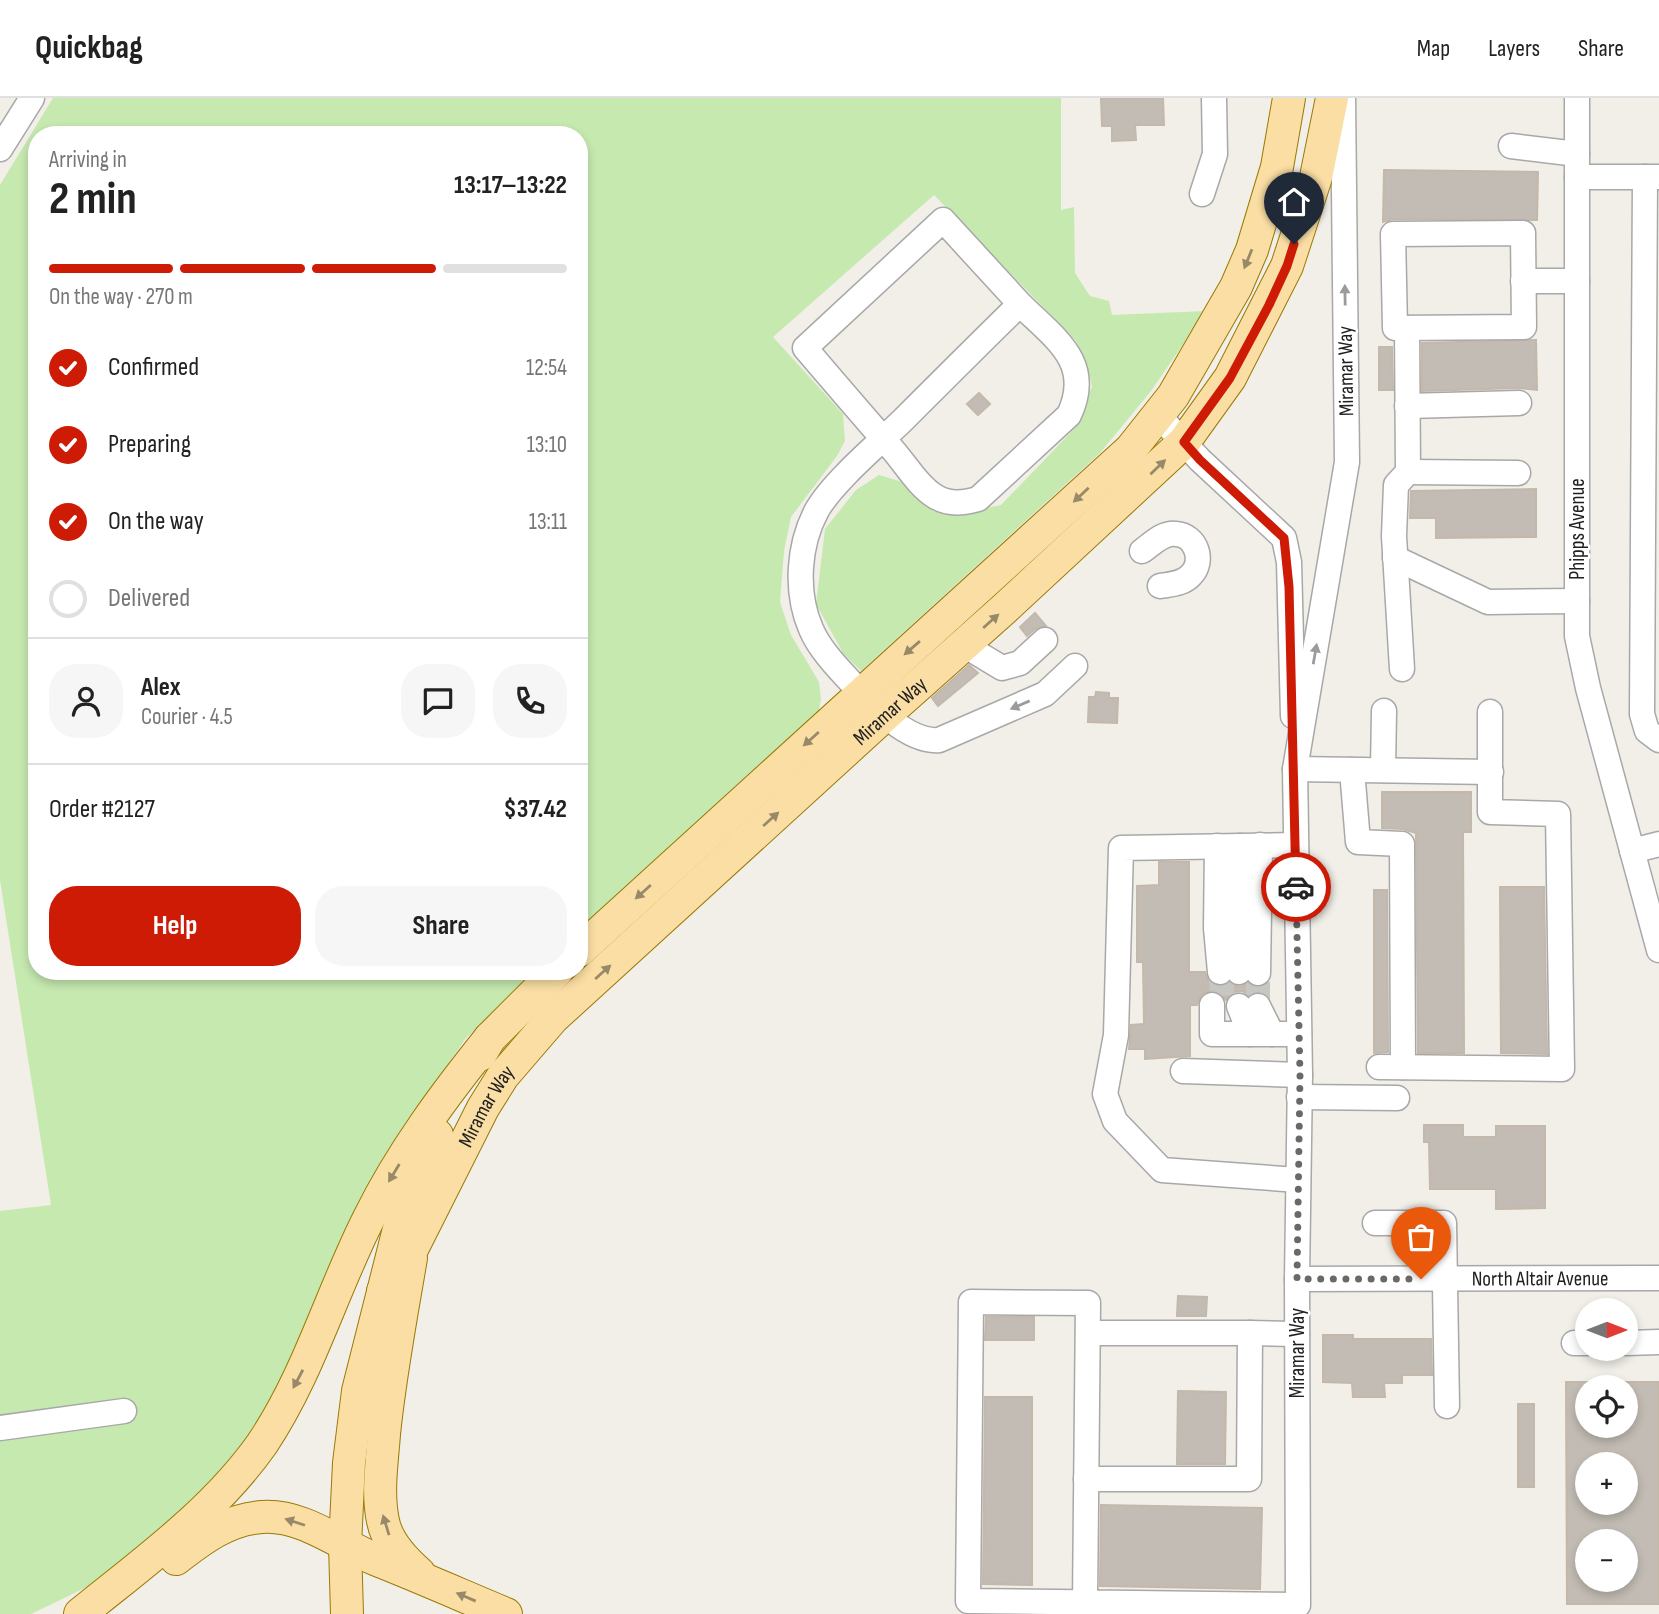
<!DOCTYPE html>
<html lang="en">
<head>
<meta charset="utf-8">
<style>
	:root { --surface:#fff; --page:#f6f6f6; --text:#222; --muted:#767676; --line:#e0e0e0; --accent:#cd1b05 }
	body { margin:0; font-family:"Sofia Sans Condensed",sans-serif; background:var(--page); color:var(--text); height:100vh; display:flex; flex-direction:column; font-size:26px; white-space:nowrap }
	* { box-sizing:border-box; margin:0 }
	p { font-size:23px; color:var(--muted) }
	.icon { flex:none; width:38px; height:38px; fill:none; stroke:currentColor; stroke-width:2; stroke-linecap:round; stroke-linejoin:round }
	.map { position:relative; flex:1; overflow:hidden }
	.side { position:absolute; left:28px; top:28px; width:560px; height:854px; display:flex; flex-direction:column; background:var(--surface); border-radius:28px; box-shadow:0 4px 10px #0003 }
	.side>* { flex:none }
	.needle { width:46px; rotate:90deg }
	.fabs { position:absolute; left:1575px; top:1200px; display:grid; gap:14px }
	.fabs a { display:grid; place-items:center; width:63px; height:63px; border-radius:50%; background:var(--surface); box-shadow:0 4px 10px #0003; font-size:35px }
	.pin { position:absolute; display:grid; place-items:center; width:60px; height:60px; color:#fff; margin:-72px -30px; border-radius:50% 50% 50% 0; rotate:-45deg; box-shadow:0 0 7px #0007 }
	.pin .icon { rotate:45deg }
	.courier { position:absolute; display:grid; place-items:center; width:70px; height:70px; margin:-35px; border:5px solid #cd1b05; border-radius:50%; background:#fff; color:#222; box-shadow:0 2px 9px #0007 }
	.overview em { font-style:normal; font-weight:700 }
	.overview div { display:flex; flex-direction:column-reverse }
	.overview { display:flex; align-items:center; justify-content:space-between; height:119px; padding:0 21px }
	h1 { font-size:46px; font-weight:700; line-height:52px }
	.bar { display:grid; grid-template-columns:repeat(4,1fr); gap:10px 7px; align-content:center; height:84px; padding:0 21px }
	.bar i { height:9px; border-radius:5px; background:var(--line) }
	.bar .on { background:var(--accent) }
	.bar p { grid-column:span 4 }
	.line { display:flex; align-items:center; gap:18px; padding:0 21px; border-top:2px solid var(--line) }
	.line div { flex:1 }
	.round { display:grid; place-items:center; flex:none; width:74px; height:74px; border-radius:28px; background:var(--page) }
	ol { padding:0 21px; list-style:none }
	li { display:flex; align-items:center; gap:21px; height:77px }
	li p { margin-inline-start:auto }
	li .icon { padding:7px; border-radius:50%; background:var(--accent); color:#fff; stroke-width:4 }
	li:last-child { color:var(--muted) }
	li i { width:38px; height:38px; border:4px solid var(--line); border-radius:50% }
	.button { display:flex; gap:14px; margin-top:auto; padding:14px 21px }
	.button a { flex:1; height:80px; border-radius:28px; background:var(--accent); color:#fff; font-size:28px; font-weight:700; line-height:80px; text-align:center }
	.button a+a { background:var(--page); color:var(--text) }
	header { display:flex; align-items:center; gap:42px; box-sizing:border-box; height:98px; padding:0 35px; background:var(--surface); border-bottom:2px solid var(--line) }
	header strong { font-size:33px }
	nav { display:flex; gap:38px; margin-inline-start:auto; font-size:24px }
	.map>svg:first-child { display:block }
	.grass { fill:#c6e9b0 }
	.building { fill:#c2bcb4; stroke:#c3b8aa; stroke-width:2; fill-rule:evenodd }
	.lines { fill:none; stroke-linecap:round; stroke-linejoin:round }
	.minor-tunnel { stroke:#c7c6c0; stroke-width:24; stroke-dasharray:24 12; stroke-linecap:butt }
	.minor-casing { stroke:#a8a8a8; stroke-width:27 }
	.major-casing { stroke:#9a7904; stroke-width:34 }
	.minor { stroke:#fff; stroke-width:24 }
	.major { stroke:#fadea4; stroke-width:32 }
	.oneway { fill:#988969 }
	.oneway2 { fill:#9b9b9b }
	.done { stroke:#6a6967; stroke-width:7; stroke-dasharray:0 12.6 }
	.route { stroke:#cd1b05; stroke-width:9 }
	.labels { text-anchor:middle; dominant-baseline:central; stroke-width:5; stroke-linejoin:round; paint-order:stroke }
	.street-label { font-size:21px; fill:#212121; stroke:#fff }
</style>
</head>
<body>
<header>
<strong>Quickbag</strong>
<nav><a>Map</a><a>Layers</a><a>Share</a></nav>
</header>
<div class="map">
<svg width="1659" height="1516" viewBox="0 0 1659 1516">
	<rect width="100%" height="100%" fill="#f1efe8"/>
	<path class="grass" d="M53,0H1061V112L1074,109L1075,175L1090,198L1109,203L1112,217L1206,213L1151,293L1100,355L861,573L843,555L816,506L825,431L856,392L879,377L906,385L934,414H967L1001,407L1075,330L1092,288L1086,264L1076,243L934,97L773,239L843,316L845,343L837,358L791,419L784,453L780,504L791,537L819,584L821,601L817,623L579,838V37H37V873H540L466,940L390,1050L293,1274L235,1368L89,1488L31,1516H0V1113L51,1107L0,782V87Z"/>
	<path class="building" d="M1101,0H1163L1164,27H1135L1136,42L1112,43V28H1102Z
		M1384,72L1538,74L1537,122L1393,121L1383,124Z
		M1536,242L1537,292L1519,290L1422,293V245Z
		M1379,249H1392L1393,292H1379Z
		M979,295L990,306L978,317L967,306Z
		M1536,391V439L1436,440V420H1410L1411,393Z
		M1035,515L1046,528L1035,531L1027,538L1020,529Z
		M969,567L978,575L938,608L932,600Z
		M1096,594L1109,595V600H1118L1117,625L1088,624L1089,599H1095Z
		M1382,694H1471V734H1463L1464,955H1418L1416,735L1403,731L1382,730Z
		M1159,764H1189V874H1205L1208,882L1214,888L1222,889L1230,885L1240,889L1248,885L1257,890L1261,889V894L1249,897L1242,893L1234,894L1226,902L1219,894H1205L1200,899L1197,907H1190V958L1145,961V951H1129L1131,927L1144,926L1143,864H1137V788L1159,787Z
		M1500,789H1544L1547,956L1501,955Z
		M1374,792H1387L1388,954L1374,955Z
		M1424,1027H1463V1039H1496V1028H1545V1110L1496,1111V1091H1430L1429,1044H1424Z
		M1178,1198L1207,1199L1206,1218H1177Z
		M986,1219H1034V1242H985Z
		M1323,1237H1353V1241H1431L1432,1277H1402V1285H1384L1385,1299H1353L1352,1285L1323,1284Z
		M1566,1284H1587V1328H1626V1284H1659V1506H1567ZM1587,1367H1626V1405H1587ZM1587,1444H1626V1482H1587Z
		M1178,1293L1226,1294L1225,1366H1177Z
		M985,1299H1032V1487L983,1486Z
		M1518,1306H1534V1389H1518Z
		M1101,1407L1262,1410L1260,1491L1100,1488Z"/>
	<g class="lines">
		<path class="minor-tunnel" d="M1220,874L1224,908
			M1258,908V875"/>
		<g class="minor-casing">
			<g id="minor">
				<path d="M1577,0V538L1588,590L1659,852"/>
				<path d="M1511,48L1577,56"/>
				<path d="M0,51L32,0"/>
				<path d="M1577,79H1659"/>
				<path d="M1645,79L1642,616L1647,633L1659,642"/>
				<path d="M1202,96L1215,56L1214,0"/>
				<path d="M1523,135L1524,229L1395,230L1393,136Z"/>
				<path d="M1523,183H1577"/>
				<path d="M1020,206C1054,240 1094,264 1069,317L978,401C964,405 950,407 936,399C919,389 906,367 893,352C863,318 834,284 805,250L943,122L1020,206C980,245 941,284 902,323C877,347 833,384 817,412C798,447 795,494 811,531C819,550 835,567 849,582C870,604 907,645 939,642L1045,596L1075,568"/>
				<path d="M1407,308L1519,305"/>
				<path d="M1158,317L1200,362L1284,440L1289,464L1293,618"/>
				<path d="M1408,374L1518,375"/>
				<path d="M1142,453C1152,446 1163,434 1176,436C1196,437 1205,463 1191,477C1183,486 1171,486 1160,488"/>
				<path d="M1395,460L1488,504L1577,503"/>
				<path d="M964,547L1002,570L1020,565L1045,542"/>
				<path d="M1402,571L1394,438L1396,387L1408,374L1407,230"/>
				<path d="M1295,671L1491,674"/>
				<path d="M1352,672L1358,744L1402,746L1403,969"/>
				<path d="M1383,672L1384,613"/>
				<path d="M1295,747L1121,750L1116,937L1105,996L1115,1023L1162,1072L1298,1082"/>
				<path d="M1217,748L1216,830L1220,874"/>
				<path d="M1632,753L1659,746"/>
				<path d="M1239,874L1240,748"/>
				<path d="M1258,875L1260,747"/>
				<path d="M1212,907V936H1299"/>
				<path d="M1239,908L1250,936"/>
				<path d="M1258,908L1272,936"/>
				<path d="M1379,969L1562,971L1558,716L1490,714V614"/>
				<path d="M1183,973L1300,977"/>
				<path d="M1299,999L1397,1000"/>
				<path d="M1375,1125H1444L1447,1308"/>
				<path id="s1" d="M1297,1181L1659,1180"/>
				<path d="M1250,1235L1297,1236"/>
				<path d="M1574,1245H1587"/>
				<path d="M1626,1245L1659,1244"/>
				<path d="M0,1330L124,1313"/>
				<path d="M1086,1381H1249L1250,1235H1088"/>
				<path d="M1085,1504L1088,1205L971,1204L968,1503L1298,1507L1297,1181L1300,977L1295,671L1347,364L1343,0"/>
			</g>
		</g>
		<g class="major-casing">
			<g id="major">
				<path d="M579,853L1131,351L1173,298L1236,189L1252,152L1277,69L1289,0"/>
				<path d="M480,957L490,940L557,873"/>
				<path d="M411,1160C401,1219 390,1277 384,1336C382,1364 377,1395 383,1423C387,1444 403,1461 419,1475"/>
				<path id="s2" d="M383,1193L413,1149L483,1010L503,978L553,920L885,617L1004,511L1184,344L1230,280L1287,168L1316,79L1332,0"/>
				<path d="M176,1461C202,1441 228,1421 262,1419C303,1416 340,1447 377,1462C420,1479 463,1498 506,1516"/>
				<path d="M80,1516C144,1464 214,1414 262,1346C309,1276 331,1195 369,1120C401,1055 445,996 490,940"/>
				<path d="M347,1516L345,1447L349,1365L358,1293L405,1107L437,1037"/>
			</g>
		</g>
		<use href="#minor" class="minor"/>
		<use href="#major" class="major"/>
	</g>
	<defs><path id="oneway-solid" d="M-6-.8H1V-3.2L6.5 0L1 3.2V.8H-6Z" transform="scale(1.75)"/></defs>
	<g class="oneway">
		<use href="#oneway-solid" transform="translate(1248 161) rotate(112)"/>
		<use href="#oneway-solid" transform="translate(1158 369) rotate(-44)"/>
		<use href="#oneway-solid" transform="translate(1081 397) rotate(137)"/>
		<use href="#oneway-solid" transform="translate(991 523) rotate(-42)"/>
		<use href="#oneway-solid" transform="translate(912 550) rotate(139)"/>
		<use href="#oneway-solid" transform="translate(811 641) rotate(138)"/>
		<use href="#oneway-solid" transform="translate(771 721) rotate(-42)"/>
		<use href="#oneway-solid" transform="translate(643 794) rotate(138)"/>
		<use href="#oneway-solid" transform="translate(603 874) rotate(-42)"/>
		<use href="#oneway-solid" transform="translate(394 1075) rotate(121)"/>
		<use href="#oneway-solid" transform="translate(298 1281) rotate(118)"/>
		<use href="#oneway-solid" transform="translate(295 1424) rotate(-162)"/>
		<use href="#oneway-solid" transform="translate(386 1427) rotate(-107)"/>
		<use href="#oneway-solid" transform="translate(466 1499) rotate(-157)"/>
	</g>
	<g class="oneway2">
		<use href="#oneway-solid" transform="translate(1345 197) rotate(-91)"/>
		<use href="#oneway-solid" transform="translate(1315 556) rotate(-80)"/>
		<use href="#oneway-solid" transform="translate(1020 607) rotate(157)"/>
	</g>
	<g class="lines">
		<path class="done" d="M1296,789L1300,977L1297,1181H1421"/>
		<path class="route" d="M1294,146L1287,168L1269,207L1230,280L1184,344L1200,362L1284,440L1289,489L1296,789"/>
	</g>
	<g class="labels">
		<g class="street-label">
			<text transform="translate(1346 273) rotate(-91)">Miramar Way</text>
			<text transform="translate(1577 431) rotate(-90)">Phipps Avenue</text>
			<text stroke="none"><textPath href="#s2" startOffset="779">Miramar Way</textPath></text>
			<text stroke="none"><textPath href="#s2" startOffset="212">Miramar Way</textPath></text>
			<text stroke="none"><textPath href="#s1" startOffset="243">North Altair Avenue</textPath></text>
			<text transform="translate(1297 1255) rotate(-90)">Miramar Way</text>
		</g>
	</g>
</svg>
<div class="fabs">
<a><svg class="needle" viewBox="-14 -14 28 28"><path d="M0-13l5 13h-10z" fill="#e53935"/><path d="M0 13l5-13h-10z" fill="#767676"/></svg></a>
<a><svg class="icon" aria-label="locate" viewBox="0 0 24 24"><circle cx="12" cy="12" r="6"/><path d="M12 2v4M12 18v4M2 12h4M18 12h4"/></svg></a>
<a>+</a>
<a>−</a>
</div>
<div class="pin" style="left:1421px;top:1181px;background:#ea580c"><svg class="icon" aria-label="bag" viewBox="0 0 24 24"><path d="M5 8h14l-1 12H6zM9 8a3 3 0 0 1 6 0"/></svg></div>
<div class="pin" style="left:1294px;top:146px;background:#1f2937"><svg class="icon" aria-label="home" viewBox="0 0 24 24"><path d="M3 11l9-7 9 7M6 9v11h12V9"/></svg></div>
<div class="courier" style="left:1296px;top:789px"><svg class="icon" aria-label="car" viewBox="0 0 24 24"><path d="M5 17H2v-5l4-1 3-4h7l3 4 3 1v5h-3M9 17h6M6 11h13"/><circle cx="7" cy="17" r="2"/><circle cx="17" cy="17" r="2"/></svg></div>
<section class="side">
<div class="overview"><div><h1>2 min</h1><p>Arriving in</p></div><em>13:17–13:22</em></div>
<div class="bar"><i class="on"></i><i class="on"></i><i class="on"></i><i></i><p>On the way · 270 m</p></div>
<ol>
<li><svg class="icon" aria-label="check" viewBox="0 0 24 24"><path d="M5 12l5 5 9-10"/></svg>Confirmed<p>12:54</p></li>
<li><svg class="icon" aria-label="check" viewBox="0 0 24 24"><path d="M5 12l5 5 9-10"/></svg>Preparing<p>13:10</p></li>
<li><svg class="icon" aria-label="check" viewBox="0 0 24 24"><path d="M5 12l5 5 9-10"/></svg>On the way<p>13:11</p></li>
<li><i></i>Delivered</li>
</ol>
<div class="line" style="height:126px"><a class="round"><svg class="icon" aria-label="person" viewBox="0 0 24 24"><circle cx="12" cy="8" r="4"/><path d="M4 21q1-7 8-7t8 7"/></svg></a><div><b>Alex</b><p>Courier · 4.5</p></div><a class="round"><svg class="icon" aria-label="chat" viewBox="0 0 24 24"><path d="M4 5h16v11H9l-5 4z"/></svg></a><a class="round"><svg class="icon" aria-label="phone" viewBox="0 0 24 24"><path d="M5 4h4l2 5-3 2q2 4 5 5l2-3 5 2v4C11 20 4 13 5 4z"/></svg></a></div>
<div class="line" style="height:91px"><div>Order #2127</div><b>$37.42</b></div>
<div class="button"><a>Help</a><a>Share</a></div>
</section>
</div>
</body>
</html>
